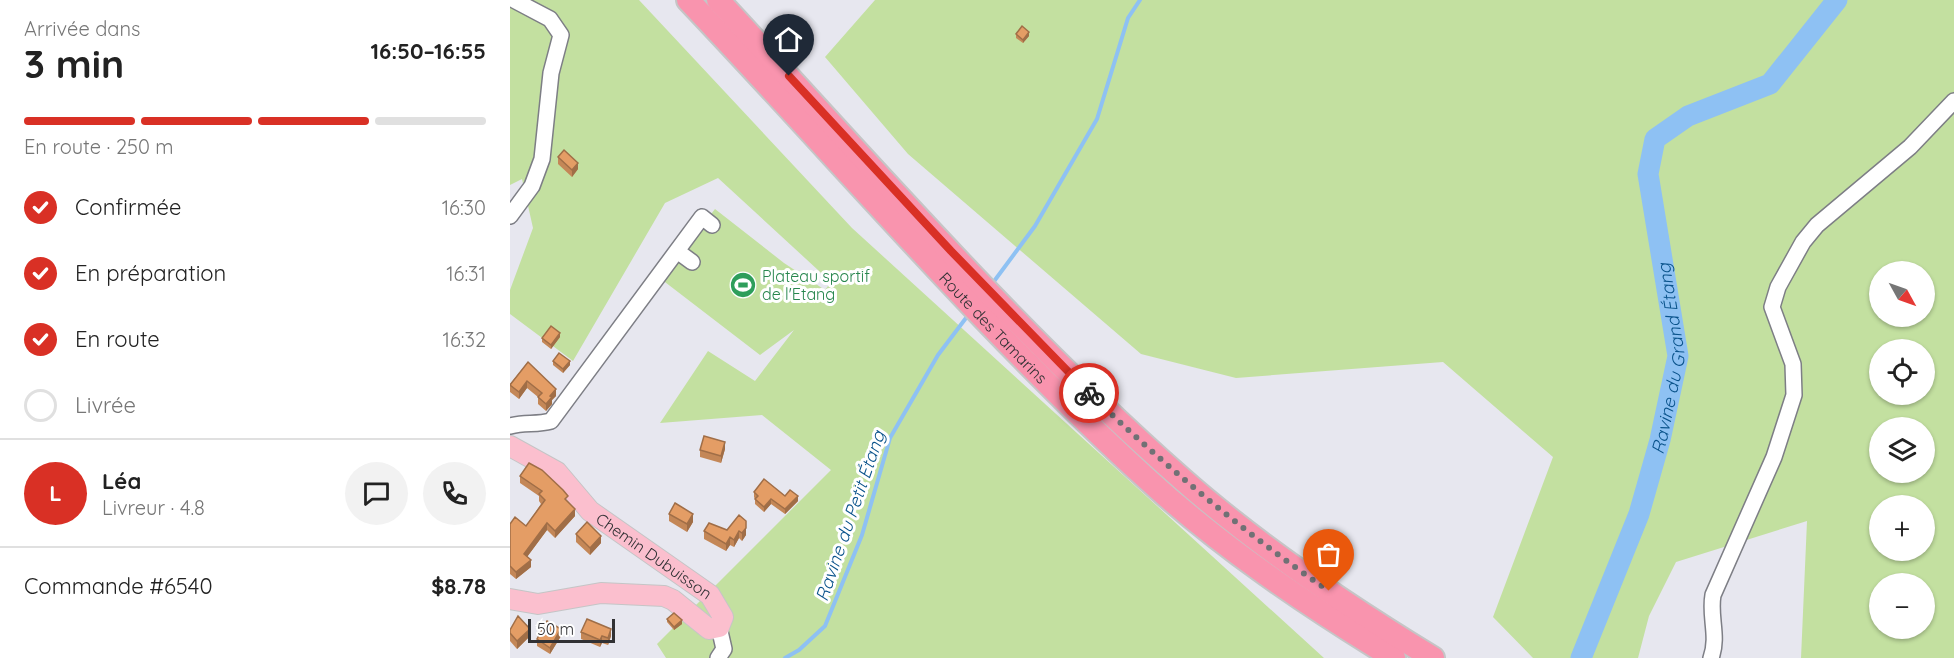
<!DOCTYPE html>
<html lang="fr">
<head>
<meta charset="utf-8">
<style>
	:root { --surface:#fff; --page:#f2f2f2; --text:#222; --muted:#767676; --line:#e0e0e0; --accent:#d93025 }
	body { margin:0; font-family:Quicksand,sans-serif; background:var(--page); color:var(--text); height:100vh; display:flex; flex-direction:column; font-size:22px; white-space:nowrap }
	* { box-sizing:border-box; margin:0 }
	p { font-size:20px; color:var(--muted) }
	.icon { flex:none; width:33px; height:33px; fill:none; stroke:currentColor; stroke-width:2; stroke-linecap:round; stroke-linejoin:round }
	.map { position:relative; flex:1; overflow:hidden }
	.sheet { display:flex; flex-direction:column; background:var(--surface); width:510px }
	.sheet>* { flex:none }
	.needle { width:39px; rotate:130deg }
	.tools { position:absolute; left:1359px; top:261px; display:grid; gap:12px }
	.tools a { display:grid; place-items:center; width:66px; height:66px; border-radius:50%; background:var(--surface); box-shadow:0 2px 4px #0004; font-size:30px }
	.scale { position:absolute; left:18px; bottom:15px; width:87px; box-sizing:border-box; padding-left:6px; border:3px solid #313134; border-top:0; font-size:16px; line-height:21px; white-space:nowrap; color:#313134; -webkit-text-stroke:4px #fff; paint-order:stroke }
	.pin { position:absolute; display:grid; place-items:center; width:51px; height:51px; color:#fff; margin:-62px -26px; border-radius:50% 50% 50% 0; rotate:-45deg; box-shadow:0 0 6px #0007 }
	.pin .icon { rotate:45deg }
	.courier { position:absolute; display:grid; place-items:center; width:60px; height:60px; margin:-30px; border:4px solid #d93025; border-radius:50%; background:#fff; color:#222; box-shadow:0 2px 8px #0007 }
	.headline em { font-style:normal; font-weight:700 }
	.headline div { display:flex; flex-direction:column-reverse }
	.headline { display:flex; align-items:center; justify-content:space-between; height:102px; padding:0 24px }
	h1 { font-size:39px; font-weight:700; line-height:45px }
	.bar { display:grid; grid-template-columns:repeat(4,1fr); gap:9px 6px; align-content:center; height:72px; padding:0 24px }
	.bar i { height:8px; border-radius:4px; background:var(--line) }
	.bar .active { background:var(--accent) }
	.bar p { grid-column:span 4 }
	.line { display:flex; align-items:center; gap:15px; padding:0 24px; border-top:2px solid var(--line) }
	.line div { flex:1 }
	.round { display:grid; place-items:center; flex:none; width:63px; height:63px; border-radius:32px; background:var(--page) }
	ol { padding:0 24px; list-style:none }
	li { display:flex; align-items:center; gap:18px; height:66px }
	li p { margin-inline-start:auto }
	li .icon { padding:6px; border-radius:50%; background:var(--accent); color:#fff; stroke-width:4 }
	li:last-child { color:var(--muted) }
	li i { width:33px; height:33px; border:3px solid var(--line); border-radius:50% }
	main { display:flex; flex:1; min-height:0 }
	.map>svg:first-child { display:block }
	.green { fill:#c3e0a0; fill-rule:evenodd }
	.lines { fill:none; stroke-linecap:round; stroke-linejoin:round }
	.stream { stroke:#8ec1f3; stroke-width:4 }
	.river { stroke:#8ec1f3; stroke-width:21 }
	.minor-casing { stroke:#7d7e85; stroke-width:18 }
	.major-casing { stroke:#c5c5c6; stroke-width:22 }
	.highway-casing { stroke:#c5c5c6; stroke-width:26 }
	.minor { stroke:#fff; stroke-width:15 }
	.major { stroke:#fbbfce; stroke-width:20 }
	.highway { stroke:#f994ae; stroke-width:22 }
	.wall { fill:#c48757 }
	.shaded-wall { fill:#a06e47 }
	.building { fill:#e49d65; stroke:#a06e47; stroke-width:1.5 }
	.done { stroke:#717175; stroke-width:6; stroke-dasharray:0 10.8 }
	.route { stroke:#d93025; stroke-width:8 }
	.labels { text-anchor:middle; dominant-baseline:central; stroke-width:6; stroke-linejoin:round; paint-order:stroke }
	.leisure-label { font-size:16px; fill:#27864d; stroke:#fff; text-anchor:start }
	.street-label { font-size:16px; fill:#313134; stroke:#fff }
	.water-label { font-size:18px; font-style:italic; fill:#0a538b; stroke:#fff }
</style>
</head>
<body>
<main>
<section class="sheet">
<div class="headline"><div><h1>3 min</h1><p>Arrivée dans</p></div><em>16:50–16:55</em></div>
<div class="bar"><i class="active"></i><i class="active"></i><i class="active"></i><i></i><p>En route · 250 m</p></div>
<ol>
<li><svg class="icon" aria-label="check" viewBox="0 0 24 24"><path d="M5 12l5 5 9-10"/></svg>Confirmée<p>16:30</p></li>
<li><svg class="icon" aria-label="check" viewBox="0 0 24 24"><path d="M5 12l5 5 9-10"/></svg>En préparation<p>16:31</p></li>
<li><svg class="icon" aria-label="check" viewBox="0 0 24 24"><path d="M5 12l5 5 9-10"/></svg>En route<p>16:32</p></li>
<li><i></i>Livrée</li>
</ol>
<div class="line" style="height:108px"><b class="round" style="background:var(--accent);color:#fff">L</b><div><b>Léa</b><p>Livreur · 4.8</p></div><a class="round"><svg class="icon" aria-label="chat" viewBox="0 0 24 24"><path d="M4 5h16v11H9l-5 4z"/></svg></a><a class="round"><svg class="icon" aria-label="phone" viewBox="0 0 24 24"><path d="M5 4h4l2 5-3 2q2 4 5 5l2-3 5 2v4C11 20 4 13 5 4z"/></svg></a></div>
<div class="line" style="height:78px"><div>Commande #6540</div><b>$8.78</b></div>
</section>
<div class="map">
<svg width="1444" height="658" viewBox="0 0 1444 658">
	<rect width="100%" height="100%" fill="#e7e7ef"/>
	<path class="green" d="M0,0H129L342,228L814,658H156L147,644L321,470L252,415L150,423L198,351L245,381L284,330L250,355L151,279L205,209L274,263L315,290L321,282L208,178L155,203L63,361L0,314V290L23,228L12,179L0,185Z
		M365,0H1444V658H1291L1297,521L1166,562L1139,616L1128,658H1023L983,617L1043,457L933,362L726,378L631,354L398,154L315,57ZM1370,272H1414V316H1370ZM1370,350H1414V394H1370ZM1370,428H1414V472H1370ZM1370,506H1414V550H1370ZM1370,584H1414V628H1370Z"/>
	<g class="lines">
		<path class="stream" d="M482,284L525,226L587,119L618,18L630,0
			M275,658L289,650L315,626L352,535L380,438L428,355L459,314"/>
		<path class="river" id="s1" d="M1071,658L1129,514L1150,440L1168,356L1138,174L1145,139L1178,116L1260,84L1327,0"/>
		<g class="minor-casing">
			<path id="minor" d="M0,216L22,186L32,159L41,73L51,35L40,19L4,0
				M167,251L182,262
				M0,426C14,422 27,425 41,421L192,217L202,225
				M208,658L214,649L209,627
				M1201,658C1209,636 1199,617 1203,595L1264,457L1284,395L1283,364L1262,307L1268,287L1293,242L1307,225L1400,147L1444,101"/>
		</g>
		<g class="major-casing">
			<g id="major">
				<path id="s2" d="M0,446L47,472L80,511L200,595L213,617L209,627L199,629L163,600L154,596L91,593L28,604L0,599"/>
			</g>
		</g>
		<g class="highway-casing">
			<g id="highway">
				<path id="s3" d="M178,0C330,160 473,329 636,478C711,547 797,605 884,658"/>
				<path d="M208,0C359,163 505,332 672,479C749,547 836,605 923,658"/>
			</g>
		</g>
		<use href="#minor" class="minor"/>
		<use href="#major" class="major"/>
		<use href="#highway" class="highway"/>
	</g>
	<path class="wall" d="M506,34L519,36L513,43L506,38Z
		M48,157L68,169L62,177L48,164Z
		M50,337L41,349L32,342V338Z
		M43,361L60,365L53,373L43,365Z
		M18,362L46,396L42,400V404L36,411L28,404V397L17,388L9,399L0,392V384Z
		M215,449L211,463L190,457V450Z
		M10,476L58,502L65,516L45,538L37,530L17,557L21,567L6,579L0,574V524L16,526L31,504L29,501V496L10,483Z
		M244,492L275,496L288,501L275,514L261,504L254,512L245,504V499L244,497Z
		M159,514L183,522L177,532L159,521Z
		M236,521V535L232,541L229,538L224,547L220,545L216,551L194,539V531L217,530Z
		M66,534L91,543L80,555L66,542Z
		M157,619L172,624L164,630L157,622Z
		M0,630L20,636L7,649L0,641Z
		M71,632L101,636L98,645L92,643L90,647L71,639Z
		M51,636L40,654L27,646V639Z"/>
	<path class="shaded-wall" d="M519,32V36L513,43V40Z
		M68,163V169L62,177V170Z
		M50,333V337L41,349V345Z
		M60,361V365L53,373V369Z
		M17,381V388L9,399V392Z
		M46,389V396L42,400V404L36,411V404L40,396Z
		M215,442V449L211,463V456Z
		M288,496V501L275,514V509Z
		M261,499V504L254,512V507Z
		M65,509V516L45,538V531Z
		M183,514V522L177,532V524Z
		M37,523V530L14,561V554Z
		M236,528V535L232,541V533Z
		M229,531V538L224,547V540Z
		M91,536V543L80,555V548Z
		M220,537V545L216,551V544Z
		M21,560V567L6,579V572Z
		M172,620V624L164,630V627Z
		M20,629V636L7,649V641Z
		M51,629V636L40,654V648Z
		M101,629V636L98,645V638Z
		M92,636V643L90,647V640Z"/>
	<path class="building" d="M512,26L519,32L513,40L506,34Z
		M54,150L68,163L62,170L48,157Z
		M41,326L50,333L41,345L32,338Z
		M49,353L60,361L53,369L43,361Z
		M18,362L46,389L40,396L42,397L36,404L28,397L32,393L17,381L9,392L0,385Z
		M194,436L215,442L211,456L190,450Z
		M19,463L32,470L53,490L58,496L55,499L65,509L45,531L37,523L14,554L21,560L6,572L0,566V524L5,517L16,526L35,500L29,494L32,491L10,476Z
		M254,479L275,496L280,490L288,496L275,509L261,499L254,507L245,499L248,496L244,492Z
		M165,503L183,514L177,524L159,514Z
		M229,515L236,521V528L232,533L229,531L224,540L220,537L216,544L194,531L199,523L217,530Z
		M77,522L91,536L80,548L66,534Z
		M164,613L172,620L164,627L157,619Z
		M8,616L20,629L7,641L0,633V630Z
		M77,619L101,629L98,638L92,636L90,640L71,632Z
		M37,621L51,629L40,648L27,639Z"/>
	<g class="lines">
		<path class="done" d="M579,393C654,465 733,532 819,591"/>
		<path class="route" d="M279,76L441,251L579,393"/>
	</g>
	<defs>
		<g id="stadium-disc" transform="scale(1.35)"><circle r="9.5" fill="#2e9e5b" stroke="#fff"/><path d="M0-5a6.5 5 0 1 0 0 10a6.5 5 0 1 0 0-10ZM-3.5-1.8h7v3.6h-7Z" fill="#fff"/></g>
	</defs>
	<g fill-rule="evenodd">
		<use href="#stadium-disc" x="233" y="285"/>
	</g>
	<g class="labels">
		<g class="leisure-label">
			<text x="252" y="276">Plateau sportif<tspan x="252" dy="18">de l'Etang</tspan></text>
		</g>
		<g class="street-label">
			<text stroke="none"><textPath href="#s3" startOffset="448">Route des Tamarins</textPath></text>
			<text stroke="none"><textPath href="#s2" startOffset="183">Chemin Dubuisson</textPath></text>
		</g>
		<g class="water-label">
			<text stroke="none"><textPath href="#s1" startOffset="315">Ravine du Grand Étang</textPath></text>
			<text transform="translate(340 516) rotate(-71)">Ravine du Petit Étang</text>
		</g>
	</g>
</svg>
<div class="tools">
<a><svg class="needle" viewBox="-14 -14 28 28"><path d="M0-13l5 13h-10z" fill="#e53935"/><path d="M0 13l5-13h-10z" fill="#767676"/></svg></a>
<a><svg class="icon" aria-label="locate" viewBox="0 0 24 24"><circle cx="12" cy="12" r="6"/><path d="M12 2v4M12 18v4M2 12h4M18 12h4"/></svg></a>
<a><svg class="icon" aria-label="layers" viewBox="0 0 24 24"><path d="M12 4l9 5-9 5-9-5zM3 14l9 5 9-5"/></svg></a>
<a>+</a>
<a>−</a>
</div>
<div class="scale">50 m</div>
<div class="pin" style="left:819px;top:591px;background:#ea580c"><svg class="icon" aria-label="bag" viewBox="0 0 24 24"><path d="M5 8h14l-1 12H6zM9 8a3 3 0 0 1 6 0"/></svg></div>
<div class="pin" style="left:279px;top:76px;background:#1f2937"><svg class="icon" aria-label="home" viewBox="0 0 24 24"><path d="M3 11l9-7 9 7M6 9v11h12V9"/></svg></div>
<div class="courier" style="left:579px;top:393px"><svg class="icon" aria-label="bike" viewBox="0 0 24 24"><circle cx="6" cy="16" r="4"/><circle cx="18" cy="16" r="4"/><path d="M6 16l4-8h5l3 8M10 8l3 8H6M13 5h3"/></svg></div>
</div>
</main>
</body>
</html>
